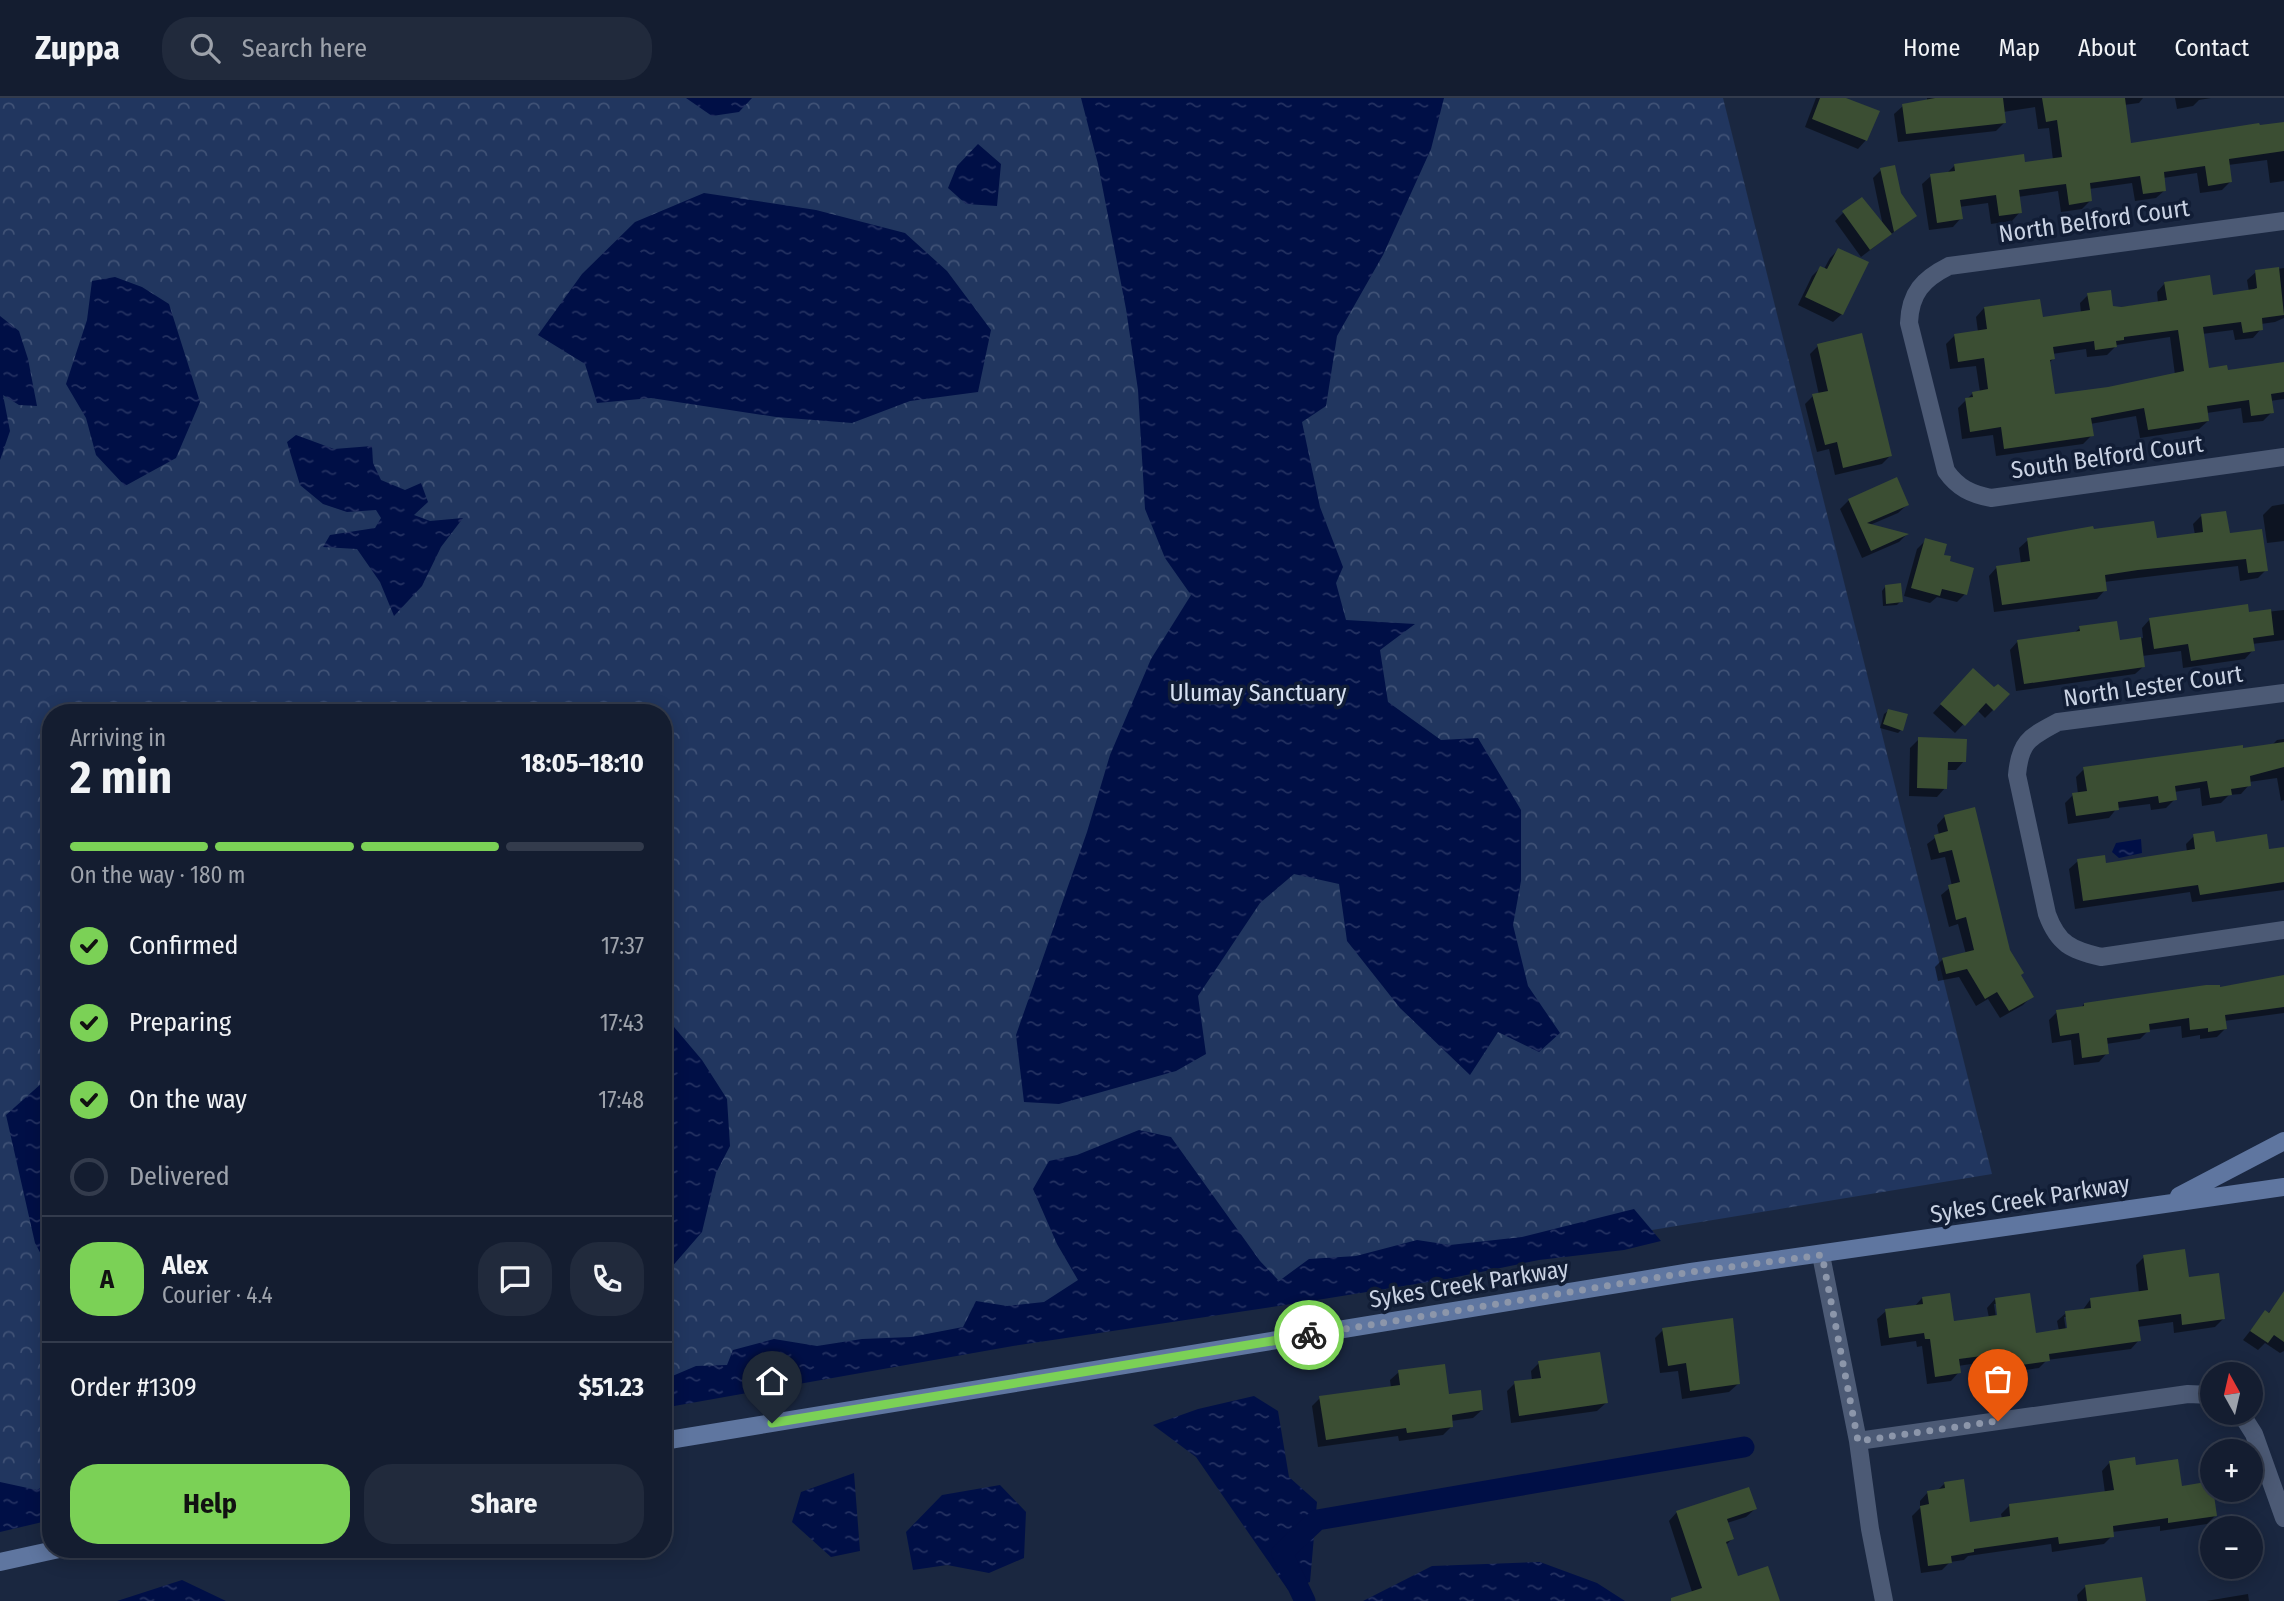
<!DOCTYPE html>
<html lang="en">
<head>
<meta charset="utf-8">
<style>
	:root { --surface:#141d30; --page:#212a3c; --text:#f1f3f6; --muted:#9da2ab; --line:#333b4c; --accent:#7bd156 }
	body { margin:0; font-family:"Fira Sans Condensed",sans-serif; background:var(--page); color:var(--text); height:100vh; display:flex; flex-direction:column; font-size:26px; white-space:nowrap }
	* { box-sizing:border-box; margin:0 }
	p { font-size:23px; color:var(--muted) }
	.icon { flex:none; width:38px; height:38px; fill:none; stroke:currentColor; stroke-width:2; stroke-linecap:round; stroke-linejoin:round }
	.map { position:relative; flex:1; overflow:hidden }
	.sheet { position:absolute; left:42px; top:606px; width:630px; height:854px; display:flex; flex-direction:column; background:var(--surface); border-radius:28px; box-shadow:0 4px 18px #0003,0 0 0 2px var(--line) }
	.sheet>* { flex:none }
	.needle { width:46px; rotate:352deg }
	.buttons { position:absolute; left:2200px; top:1264px; display:grid; gap:14px }
	.buttons a { display:grid; place-items:center; width:63px; height:63px; border-radius:50%; background:var(--surface); box-shadow:0 4px 18px #0003,0 0 0 2px var(--line); font-size:35px }
	.pin { position:absolute; display:grid; place-items:center; width:60px; height:60px; color:#fff; margin:-72px -30px; border-radius:50% 50% 50% 0; rotate:-45deg; box-shadow:0 0 7px #0007 }
	.pin .icon { rotate:45deg }
	.courier { position:absolute; display:grid; place-items:center; width:70px; height:70px; margin:-35px; border:5px solid #7bd156; border-radius:50%; background:#fff; color:#222; box-shadow:0 2px 9px #0007 }
	.overview em { font-style:normal; font-weight:700 }
	.overview div { display:flex; flex-direction:column-reverse }
	.overview { display:flex; align-items:center; justify-content:space-between; height:119px; padding:0 28px }
	h1 { font-size:46px; font-weight:700; line-height:52px }
	.bar { display:grid; grid-template-columns:repeat(4,1fr); gap:10px 7px; align-content:center; height:84px; padding:0 28px }
	.bar i { height:9px; border-radius:5px; background:var(--line) }
	.bar .selected { background:var(--accent) }
	.bar p { grid-column:span 4 }
	.line { display:flex; align-items:center; gap:18px; padding:0 28px; border-top:2px solid var(--line) }
	.line div { flex:1 }
	.round { display:grid; place-items:center; flex:none; width:74px; height:74px; border-radius:28px; background:var(--page) }
	ol { padding:0 28px; list-style:none }
	li { display:flex; align-items:center; gap:21px; height:77px }
	li p { margin-inline-start:auto }
	li .icon { padding:7px; border-radius:50%; background:var(--accent); color:#111; stroke-width:4 }
	li:last-child { color:var(--muted) }
	li i { width:38px; height:38px; border:4px solid var(--line); border-radius:50% }
	.button { display:flex; gap:14px; margin-top:auto; padding:14px 28px }
	.button a { flex:1; height:80px; border-radius:28px; background:var(--accent); color:#111; font-size:28px; font-weight:700; line-height:80px; text-align:center }
	.button a+a { background:var(--page); color:var(--text) }
	header { display:flex; align-items:center; gap:42px; box-sizing:border-box; height:98px; padding:0 35px; background:var(--surface); border-bottom:2px solid var(--line) }
	header strong { font-size:33px }
	nav { display:flex; gap:38px; margin-inline-start:auto; font-size:24px }
	.search { width:490px; height:63px; background:var(--page); display:flex; align-items:center; gap:18px; box-sizing:border-box; padding:0 24px; border-radius:28px; color:var(--muted); font-size:26px }
	.map>svg:first-child { display:block }
	.park { fill:url(#park-crowns) }
	.water { fill:url(#water-ripples) }
	.shadow { fill:#0007; fill-rule:evenodd }
	.lines { fill:none; stroke-linecap:round; stroke-linejoin:round }
	.canal { stroke:#000f46; stroke-width:21 }
	.building { fill:#3b4e33; fill-rule:evenodd }
	.street { stroke:#4c5a75; stroke-width:18 }
	.secondary { stroke:#5f76a0; stroke-width:18 }
	.done { stroke:#8c96aa; stroke-width:7; stroke-dasharray:0 12.6 }
	.route { stroke:#7bd156; stroke-width:9 }
	.labels { text-anchor:middle; dominant-baseline:central; stroke-width:7; stroke-linejoin:round; paint-order:stroke }
	.street-label { font-size:24px; fill:#c9d2e3; stroke:#111d35 }
	.park-label { font-size:24px; fill:#d7e1f3; stroke:#111d35 }
</style>
</head>
<body>
<header>
<strong>Zuppa</strong>
<div class="search"><svg class="icon" aria-label="search" viewBox="0 0 24 24"><circle cx="10" cy="10" r="6"/><path d="M15 15l6 6"/></svg>Search here</div>
<nav><a>Home</a><a>Map</a><a>About</a><a>Contact</a></nav>
</header>
<div class="map">
<svg width="2284" height="1503" viewBox="0 0 2284 1503">
	<defs>
		<pattern id="park-crowns" width="20" height="18" patternUnits="userSpaceOnUse" patternTransform="scale(1.75)"><rect width="20" height="18" fill="#21365f"/><path d="M2 6a3 3 0 1 1 6 0M12 15a3 3 0 1 1 6 0" fill="none" stroke="#405276"/></pattern>
		<pattern id="water-ripples" width="26" height="14" patternUnits="userSpaceOnUse" patternTransform="scale(1.75)"><rect width="26" height="14" fill="#000f46"/><path d="M2 4q2-2 4 0t4 0M15 11q2-2 4 0t4 0" fill="none" stroke="#243161"/></pattern>
	</defs>
	<rect width="100%" height="100%" fill="#1a2740"/>
	<path class="park" d="M0,0H1723L1992,1076L663,1295V614H51V1411L0,1425Z"/>
	<path class="water" d="M686,0H752L739,14L712,18Z
		M1081,0H1444L1431,51L1383,157L1337,238L1326,308L1302,324L1320,409L1343,469L1336,485L1346,522L1415,526L1380,552L1388,604L1441,642L1478,640L1521,712V783L1513,827L1528,888L1560,935L1539,954L1498,934L1470,977L1400,910L1347,843L1339,786L1294,776L1260,805L1198,898L1206,956L1176,973L1059,1006L1024,1004L1016,937L1087,734L1110,657L1151,561L1191,497L1165,460L1145,411L1138,292L1126,211L1098,66Z
		M978,46L1001,66L997,108L966,106L948,90L957,68Z
		M704,95L816,112L905,135L947,173L991,232L978,294L910,303L852,325L776,319L651,300L597,305L585,266L538,237L582,176L635,124Z
		M115,179L142,189L169,206L200,304L176,360L125,388L96,357L86,320L66,286L87,222L92,183Z
		M0,218L19,233L28,261L37,308L19,307L3,297L10,333L0,362Z
		M296,337L334,351L372,348L373,365L381,382L405,392L421,385L428,404L414,417L430,423L463,420L441,449L422,488L394,518L380,484L357,451L323,449L330,437L375,430L381,420L376,412L347,414L323,406L300,387L287,344Z
		M2141,741L2142,755L2119,760L2112,754L2116,745Z
		M663,916L702,962L727,1001L730,1048L716,1075L702,1134L663,1179Z
		M51,977V1175L35,1145L6,1017Z
		M1139,1032L1171,1039L1260,1163L1279,1183L1309,1161L1356,1158L1417,1142L1450,1147L1522,1139L1634,1111L1661,1143L1624,1152L1539,1162L1447,1181L1311,1203L1013,1248L663,1310V1282L696,1268L727,1267L733,1252L774,1241L817,1248L862,1241L911,1239L963,1229L976,1203L1007,1208L1044,1204L1078,1182L1057,1146L1033,1091L1049,1063L1077,1057Z
		M1254,1298L1278,1313L1289,1379L1317,1404L1310,1484L1288,1492L1196,1359L1153,1327L1198,1311Z
		M854,1375L860,1453L831,1459L792,1424L801,1394Z
		M51,1383V1422L0,1434V1384L37,1392Z
		M1000,1387L1026,1414L1024,1460L989,1475L947,1467L913,1472L906,1434L942,1397Z
		M1540,1464L1597,1485L1625,1503H1363L1432,1468Z
		M182,1482L226,1503H117Z"/>
	<path class="shadow" d="M1816,0H1843L1866,42L1858,51L1805,29Z
		M1927,0H2143L2139,5L2124,7L2130,47L2284,26V83L2270,85L2267,62L2228,67L2230,84L2222,92L2200,95L2197,75L2163,80L2165,92L2156,100L2135,103L2132,85L2089,91L2090,103L2082,111L2061,114L2058,93L2018,99L2020,114L2012,123L1991,126L1988,105L1959,109L1961,120L1953,129L1929,132L1922,86L1931,78L1946,76L1955,67L2023,66L2053,62L2049,30L2038,31L2035,9L2003,14L2004,25L1996,33L1898,44L1894,16L1903,8L1927,4Z
		M2175,0H2211L2199,2L2193,8L2177,11Z
		M1881,72L1915,118L1861,159L1835,123L1843,115L1883,128L1873,80Z
		M1838,152L1842,216L1833,224L1798,207L1812,178L1820,170L1824,171L1830,160Z
		M2284,170V220L2275,224L2261,226V231L2253,240L2235,242L2233,232L2202,236L2207,272L2226,274L2284,266V301L2270,303L2272,314L2263,323L2243,325L2241,310L2207,315L2208,323L2199,331L2140,340L2136,318L2090,326L2092,337L2083,346L1996,358L1993,337L1962,341L1958,310L1973,295L1980,294L1976,268L1950,271L1946,246L1955,237L1978,234L1976,219L1984,210L2041,221L2081,215L2080,205L2088,197L2112,210L2158,205L2157,194L2165,185L2211,199L2249,194L2247,182L2256,174ZM2170,239L2175,277L2108,290L2053,298L2049,265L2053,261L2052,256L2086,251L2087,259L2107,257L2117,247Z
		M1818,248L1890,358L1882,366L1835,377L1829,351L1817,354L1805,306L1813,298L1819,297L1810,256Z
		M1849,402L1907,407L1898,415L1870,427L1906,437L1899,444L1862,460L1840,411Z
		M2284,406V443L2267,445L2263,417L2272,408Z
		M2201,418L2228,437L2266,472L2258,480L2240,483L2238,468L2104,484L2105,492L2097,501L1994,514L1989,478L1997,469L2021,466L2019,450L2028,442L2092,433L2155,442L2195,437L2193,426Z
		M1926,442L1948,465L1965,496L1957,504L1937,499L1930,505L1904,498L1917,451Z
		M1885,489L1901,503L1897,507L1883,508L1882,493Z
		M2284,512V542L2252,546L2253,552L2245,561L2183,570L2181,553L2142,558L2144,568L2135,576L2016,593L2010,552L2018,543L2074,535L2080,530L2118,544L2143,540L2142,530L2150,521L2248,516Z
		M1965,580L1994,592L1993,612L1985,620L1977,612L1955,635L1933,615Z
		M1888,613L1901,632L1898,635L1880,630L1884,616Z
		M1919,641L1964,663L1956,672H1946L1945,690L1937,699L1909,698L1910,650Z
		M2284,641V702L2281,703L2277,680L2249,684V687L2241,696L2229,697L2221,705L2202,708L2200,690L2174,694L2175,701L2166,710L2151,712L2150,706L2117,710L2109,720L2068,726L2065,705L2073,697L2078,696L2076,679L2084,671L2271,648L2277,642Z
		M1945,718L2019,877L2031,899L2023,907L2000,920L1988,901L1976,908L1959,879L1938,883L1935,869L1943,861L1966,856L1958,826L1949,829L1941,797L1952,788L1945,759L1931,762L1927,746L1939,737L1937,727Z
		M2194,738L2214,746L2267,753L2284,751V792L2192,804L2190,794L2075,811L2069,771L2078,763L2105,767L2187,754L2186,746Z
		M2284,880V915L2224,923L2225,931L2217,939L2200,941V937L2182,940L2181,928L2149,932L2140,941L2106,946L2107,955L2099,964L2074,967L2071,942L2052,945L2049,922L2057,914L2080,911L2084,906L2219,891Z
		M2144,1159L2188,1181L2223,1221L2215,1229L2174,1235L2173,1224L2137,1229L2139,1242L2131,1251L2047,1262L2039,1270L2006,1275L2004,1261L1958,1268L1959,1274L1951,1283L1927,1286L1922,1248L1917,1249L1916,1243L1881,1248L1877,1221L1886,1213L1914,1209L1922,1200L1952,1225L1989,1220L1987,1210L1995,1201L2035,1237L2059,1233L2057,1223L2066,1215L2082,1213L2090,1202L2139,1195L2136,1167ZM1994,1206H1997L2000,1225L1997,1226ZM2064,1219H2068L2067,1239Z
		M2284,1203V1253L2280,1255L2265,1245L2258,1252L2243,1242L2265,1214L2267,1216L2277,1206Z
		M1663,1232L1738,1286L1729,1294L1682,1301L1678,1273L1660,1275L1655,1240Z
		M1539,1265L1606,1305L1597,1313L1511,1325L1507,1293L1515,1285L1532,1283L1531,1273Z
		M1399,1274L1482,1312L1473,1320L1451,1323L1452,1328L1443,1337L1399,1343L1398,1338L1318,1349L1312,1308L1320,1300L1391,1290L1390,1282Z
		M2110,1364L2135,1369L2180,1390L2215,1418L2207,1426L2160,1433V1428L2112,1434V1438L2104,1446L2052,1454L2051,1446L1968,1458L1964,1462L1950,1464L1942,1472L1921,1475L1912,1418L1920,1410V1403L1928,1394L1937,1393L1945,1385L1968,1426L2002,1421L2001,1416L2010,1407L2105,1395L2102,1373Z
		M1755,1411L1746,1419L1727,1425L1732,1441L1726,1447L1737,1480L1778,1503H1689L1693,1497L1669,1423L1677,1414Z
		M2085,1489L2144,1503H2152H2078L2077,1497Z
		M2248,1496L2249,1503H2206Z"/>
	<g class="lines">
		<path class="canal" d="M1305,1503L1282,1455L1317,1422L1744,1349"/>
	</g>
	<path class="building" d="M1820,0H1846L1880,13L1867,43L1812,21Z
		M1935,0H2003L2006,25L1906,36L1902,6Z
		M2042,0H2125L2131,45L2259,25L2260,27L2284,24V53L2229,61L2232,84L2208,88L2205,68L2164,74L2166,93L2143,96L2140,78L2090,85L2092,103L2069,107L2066,86L2019,92L2022,115L1999,118L1996,97L1960,102L1963,121L1937,125L1930,76L1955,73L1954,66L2024,56L2025,64L2062,59L2057,22L2046,24Z
		M1895,67L1901,95L1917,118L1894,134L1880,70Z
		M1862,99L1892,136L1870,152L1842,113Z
		M1838,150L1869,164L1843,217L1805,199L1820,168L1827,171Z
		M2279,169L2284,217L2262,220L2263,232L2243,235L2241,224L2203,229L2209,270L2227,267L2228,272L2284,264V294L2271,296L2274,315L2251,318L2249,302L2207,308L2209,323L2148,332L2144,310L2091,320L2094,338L2004,351L2001,329L1970,334L1965,300L1973,299L1972,294L1988,291L1984,260L1958,264L1954,236L1987,231L1984,209L2040,201L2043,219L2090,212L2087,195L2111,192L2113,208L2121,209L2167,202L2164,184L2210,177L2213,197L2254,191L2257,190L2255,172ZM2178,232L2184,273L2108,289L2055,296L2050,262L2055,261L2053,249L2094,243L2095,252L2117,249L2116,243L2124,242V239Z
		M1862,235L1892,358L1843,370L1837,344L1825,347L1812,296L1828,293L1817,246Z
		M1897,379L1909,407L1867,425L1909,436L1871,453L1848,401Z
		M2226,413L2230,435L2262,431L2268,473L2248,475L2246,461L2138,472L2105,477L2107,493L2002,507L1996,468L2030,463L2027,440L2093,428L2094,431L2154,423L2157,440L2203,434L2201,416Z
		M1925,440L1947,446L1944,457L1951,458L1950,463L1974,470L1967,497L1942,491L1940,498L1911,490Z
		M1901,485L1903,504L1886,506L1885,487Z
		M2248,506L2249,514L2271,511L2274,537L2253,540L2255,553L2191,563L2188,546L2154,551L2149,520Z
		M2117,523L2120,542L2141,539L2145,569L2024,586L2017,542L2080,533L2079,528Z
		M1973,570L1994,589L1998,586L2010,596L1994,613L1986,605L1965,628L1940,606Z
		M1888,611L1908,616L1903,633L1883,626Z
		M1918,639L1967,641L1966,664H1948L1947,691L1917,690Z
		M2284,644V669L2250,678L2251,688L2231,691L2232,697L2210,700L2207,683L2175,688L2177,702L2159,705L2158,698L2118,704L2119,712L2076,718L2072,695L2087,693L2083,669L2243,647V650Z
		M1975,709L2010,852L2024,875L2021,877L2034,899L2009,913L1997,894L1985,901L1967,871L1946,876L1942,860L1974,852L1966,819L1956,822L1948,787L1960,784L1952,752L1939,755L1934,737L1948,733L1944,717Z
		M2214,733L2216,744L2267,736L2269,751L2284,749V784L2200,797L2198,787L2083,803L2077,761L2105,757L2106,765L2195,751L2193,736Z
		M2284,877V909L2225,917L2227,931L2208,934V930L2190,932L2189,920L2149,926L2150,934L2107,940L2109,956L2082,960L2079,935L2060,938L2056,912L2084,908V905L2206,887H2220V889Z
		M2185,1151L2189,1179L2219,1175L2225,1221L2182,1227L2181,1216L2138,1222L2141,1243L2049,1256L2050,1263L2014,1268L2012,1254L1959,1261L1961,1275L1935,1279L1930,1241H1925L1924,1235L1889,1240L1885,1211L1923,1206L1922,1199L1950,1195L1954,1223L1997,1217L1995,1200L2030,1195L2036,1235L2067,1230L2065,1213L2091,1210L2090,1200L2148,1192L2143,1157Z
		M2284,1193V1244L2274,1237L2268,1245L2250,1233L2265,1212L2269,1215Z
		M1733,1220L1740,1286L1690,1293L1686,1265L1668,1268L1662,1230Z
		M1600,1254L1608,1305L1519,1318L1514,1283L1541,1280L1538,1263Z
		M1445,1266L1449,1296L1481,1292L1483,1312L1452,1317L1453,1329L1407,1335L1406,1330L1326,1342L1319,1298L1400,1287L1398,1272Z
		M2135,1359L2136,1367L2178,1361L2182,1388L2212,1383L2217,1418L2168,1425V1420L2113,1428L2114,1439L2059,1446L2058,1439L1974,1451V1454L1951,1458L1952,1465L1928,1468L1920,1408L1929,1406L1927,1393L1945,1390L1944,1384L1964,1381L1970,1424L2010,1418L2009,1406L2114,1392L2109,1363Z
		M1749,1389L1757,1411L1727,1421L1734,1441L1726,1444L1738,1478L1768,1468L1780,1503H1671V1500L1702,1490L1676,1413Z
		M2142,1479L2146,1503H2087L2085,1487Z"/>
	<g class="lines">
		<path class="street" d="M2284,123L1949,168C1923,181 1910,195 1909,225L1946,373C1958,390 1971,396 1991,400L2284,359
			M2284,595L2058,624C2030,639 2020,643 2017,677L2047,816C2058,846 2071,852 2101,859L2284,832
			M1821,1157L1858,1343
			M2240,1314L2254,1336L2284,1420
			M1884,1503L1870,1431L1858,1343L2188,1296L2212,1297"/>
		<path class="secondary" d="M2179,1098L2284,1043
			M663,1343L1691,1174L2284,1089
			M0,1464L59,1451"/>
	</g>
	<g class="lines">
		<path class="done" d="M1309,1237L1691,1174L1822,1157L1858,1343L1998,1323"/>
		<path class="route" d="M772,1325L1309,1237"/>
	</g>
	<g class="labels">
		<g class="street-label">
			<text transform="translate(2094 123) rotate(-8)">North Belford Court</text>
			<text transform="translate(2107 359) rotate(-8)">South Belford Court</text>
			<text transform="translate(2153 588) rotate(-8)">North Lester Court</text>
			<text transform="translate(2030 1101) rotate(-9)">Sykes Creek Parkway</text>
			<text transform="translate(1469 1186) rotate(-9)">Sykes Creek Parkway</text>
		</g>
		<g class="park-label">
			<text x="1258" y="595">Ulumay Sanctuary</text>
		</g>
	</g>
</svg>
<div class="buttons">
<a><svg class="needle" viewBox="-14 -14 28 28"><path d="M0-13l5 13h-10z" fill="#e53935"/><path d="M0 13l5-13h-10z" fill="#9da2ab"/></svg></a>
<a>+</a>
<a>−</a>
</div>
<div class="pin" style="left:1998px;top:1323px;background:#ea580c"><svg class="icon" aria-label="bag" viewBox="0 0 24 24"><path d="M5 8h14l-1 12H6zM9 8a3 3 0 0 1 6 0"/></svg></div>
<div class="pin" style="left:772px;top:1325px;background:#1f2937"><svg class="icon" aria-label="home" viewBox="0 0 24 24"><path d="M3 11l9-7 9 7M6 9v11h12V9"/></svg></div>
<div class="courier" style="left:1309px;top:1237px"><svg class="icon" aria-label="bike" viewBox="0 0 24 24"><circle cx="6" cy="16" r="4"/><circle cx="18" cy="16" r="4"/><path d="M6 16l4-8h5l3 8M10 8l3 8H6M13 5h3"/></svg></div>
<section class="sheet">
<div class="overview"><div><h1>2 min</h1><p>Arriving in</p></div><em>18:05–18:10</em></div>
<div class="bar"><i class="selected"></i><i class="selected"></i><i class="selected"></i><i></i><p>On the way · 180 m</p></div>
<ol>
<li><svg class="icon" aria-label="check" viewBox="0 0 24 24"><path d="M5 12l5 5 9-10"/></svg>Confirmed<p>17:37</p></li>
<li><svg class="icon" aria-label="check" viewBox="0 0 24 24"><path d="M5 12l5 5 9-10"/></svg>Preparing<p>17:43</p></li>
<li><svg class="icon" aria-label="check" viewBox="0 0 24 24"><path d="M5 12l5 5 9-10"/></svg>On the way<p>17:48</p></li>
<li><i></i>Delivered</li>
</ol>
<div class="line" style="height:126px"><b class="round" style="background:var(--accent);color:#111">A</b><div><b>Alex</b><p>Courier · 4.4</p></div><a class="round"><svg class="icon" aria-label="chat" viewBox="0 0 24 24"><path d="M4 5h16v11H9l-5 4z"/></svg></a><a class="round"><svg class="icon" aria-label="phone" viewBox="0 0 24 24"><path d="M5 4h4l2 5-3 2q2 4 5 5l2-3 5 2v4C11 20 4 13 5 4z"/></svg></a></div>
<div class="line" style="height:91px"><div>Order #1309</div><b>$51.23</b></div>
<div class="button"><a>Help</a><a>Share</a></div>
</section>
</div>
</body>
</html>
